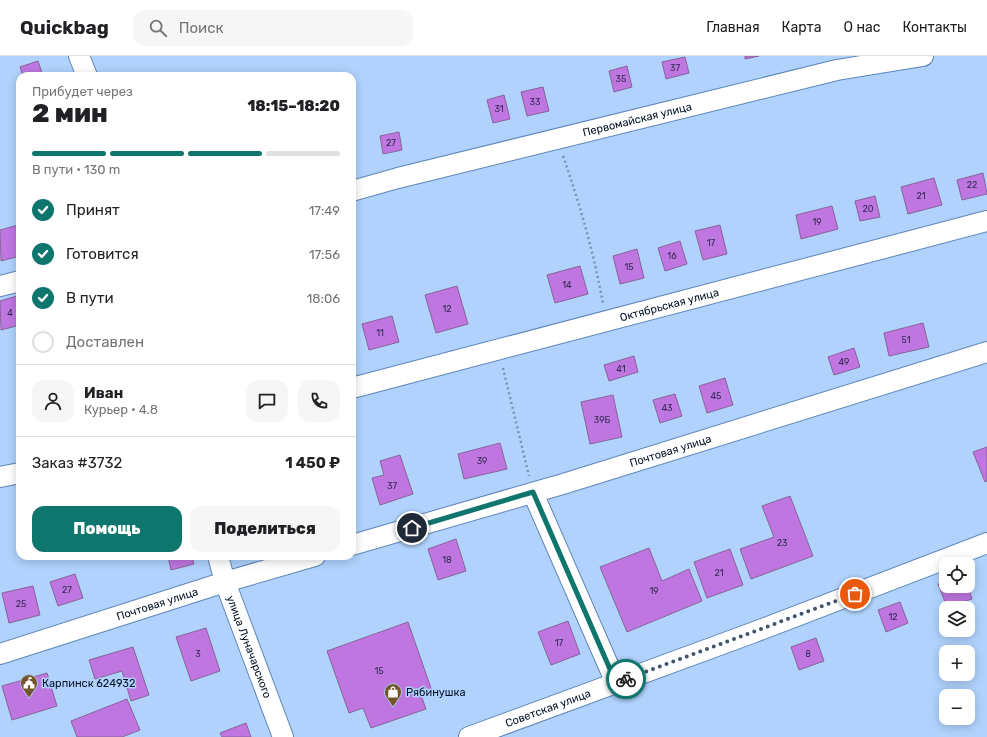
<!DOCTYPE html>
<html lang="ru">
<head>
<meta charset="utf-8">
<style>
	:root { --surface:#fff; --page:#f6f6f6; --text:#202124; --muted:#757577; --line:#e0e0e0; --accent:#0f766e }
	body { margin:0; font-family:Rubik,sans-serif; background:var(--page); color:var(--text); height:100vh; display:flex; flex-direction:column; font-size:15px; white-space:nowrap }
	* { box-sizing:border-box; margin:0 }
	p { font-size:13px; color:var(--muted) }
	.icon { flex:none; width:22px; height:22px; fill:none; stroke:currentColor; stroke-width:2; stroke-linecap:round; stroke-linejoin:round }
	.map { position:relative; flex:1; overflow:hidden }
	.panel { position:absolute; left:16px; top:16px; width:340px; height:488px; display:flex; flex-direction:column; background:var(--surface); border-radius:12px; box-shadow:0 2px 10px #0003 }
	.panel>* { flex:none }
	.tools { position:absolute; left:939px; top:501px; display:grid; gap:8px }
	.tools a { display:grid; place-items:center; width:36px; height:36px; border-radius:8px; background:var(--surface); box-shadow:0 2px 10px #0003; font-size:20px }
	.pin { position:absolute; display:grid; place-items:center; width:34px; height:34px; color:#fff; margin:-17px; border:2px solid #fff; border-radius:50%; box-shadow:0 1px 4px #0007 }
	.courier { position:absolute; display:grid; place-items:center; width:40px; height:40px; margin:-20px; border:3px solid #0f766e; border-radius:50%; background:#fff; color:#222; box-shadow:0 1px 5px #0007 }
	.head em { font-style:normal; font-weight:800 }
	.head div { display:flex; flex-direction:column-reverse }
	.head { display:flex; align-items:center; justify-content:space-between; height:68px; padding:0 16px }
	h1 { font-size:26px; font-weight:800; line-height:30px }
	.bar { display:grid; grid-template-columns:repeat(4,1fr); gap:6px 4px; align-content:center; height:48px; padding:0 16px }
	.bar i { height:5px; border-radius:3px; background:var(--line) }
	.bar .selected { background:var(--accent) }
	.bar p { grid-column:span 4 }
	.line { display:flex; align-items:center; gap:10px; padding:0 16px; border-top:1px solid var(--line) }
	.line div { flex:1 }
	.round { display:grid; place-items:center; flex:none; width:42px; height:42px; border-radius:12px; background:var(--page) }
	ol { padding:0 16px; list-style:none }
	li { display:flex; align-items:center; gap:12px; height:44px }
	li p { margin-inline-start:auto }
	li .icon { padding:4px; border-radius:50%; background:var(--accent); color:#fff; stroke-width:4 }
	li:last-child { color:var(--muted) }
	li i { width:22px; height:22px; border:2px solid var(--line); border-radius:50% }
	.cta { display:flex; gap:8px; margin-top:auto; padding:8px 16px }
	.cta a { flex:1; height:46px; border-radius:12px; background:var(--accent); color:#fff; font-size:16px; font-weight:800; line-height:46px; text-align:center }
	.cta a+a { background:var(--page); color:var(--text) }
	header { display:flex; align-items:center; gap:24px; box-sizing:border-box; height:56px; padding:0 20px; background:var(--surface); border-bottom:1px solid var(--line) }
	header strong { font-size:19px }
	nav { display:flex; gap:22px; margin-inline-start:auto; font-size:14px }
	.search { width:280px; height:36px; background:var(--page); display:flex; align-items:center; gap:10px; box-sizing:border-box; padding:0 14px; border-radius:12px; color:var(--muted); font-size:15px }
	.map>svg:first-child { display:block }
	.building { fill:#bf76e1; stroke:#876498 }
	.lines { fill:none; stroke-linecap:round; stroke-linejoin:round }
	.minor-casing { stroke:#5e86b8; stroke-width:22 }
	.path { stroke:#7893b6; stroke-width:2.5; stroke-dasharray:2 3; stroke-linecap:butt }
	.minor { stroke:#fff; stroke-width:20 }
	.done { stroke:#40546f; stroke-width:4; stroke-dasharray:0 7.2 }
	.route { stroke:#0f766e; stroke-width:5 }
	.labels { text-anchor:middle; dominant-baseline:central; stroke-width:3; stroke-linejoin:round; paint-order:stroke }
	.number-label { font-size:9px; fill:#322a52 }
	.street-label { font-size:11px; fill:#031022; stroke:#b0d2fd }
	.poi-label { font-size:11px; fill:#031022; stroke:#b0d2fd; text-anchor:start }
</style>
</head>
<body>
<header>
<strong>Quickbag</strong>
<div class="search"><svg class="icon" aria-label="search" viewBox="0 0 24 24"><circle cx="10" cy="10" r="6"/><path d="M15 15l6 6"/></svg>Поиск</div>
<nav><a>Главная</a><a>Карта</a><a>О нас</a><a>Контакты</a></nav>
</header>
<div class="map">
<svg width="987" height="681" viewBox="0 0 987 681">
	<rect width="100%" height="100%" fill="#b0d2fd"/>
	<path class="building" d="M745,0H759L745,3Z
		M685,1L689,17L666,23L662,6Z
		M38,5L43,20H23L20,11Z
		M627,10L632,31L614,36L609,15Z
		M543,31L549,55L527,60L521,36Z
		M504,39L510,63L493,67L487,44Z
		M399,76L402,94L383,98L380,80Z
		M983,117L987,138L962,144L957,124Z
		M934,122L942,149L908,158L901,131Z
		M875,140L880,161L860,165L855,145Z
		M832,150L838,173L801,183L796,159Z
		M18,169L20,177V200L1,205L0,174Z
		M720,169L727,198L703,204L695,175Z
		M680,185L687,208L665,215L658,192Z
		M637,193L644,222L620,228L613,200Z
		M580,210L588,238L555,247L547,219Z
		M457,230L468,268L436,277L425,239Z
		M20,239V269L1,274L0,245Z
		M392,260L399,286L369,294L362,268Z
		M923,267L929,291L889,300L884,277Z
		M854,292L860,311L834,319L828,301Z
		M634,300L638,316L609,325L604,309Z
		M725,322L733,349L707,357L699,330Z
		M675,338L682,360L660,367L653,344Z
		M613,339L622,381L590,388L581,346Z
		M500,387L507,413L464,423L458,398Z
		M987,391V425L985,426L973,396Z
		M400,399L413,438L380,449L372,422L384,419L380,405Z
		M790,440L813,500L751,523L740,493L774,481L762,450Z
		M456,483L466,515L438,524L428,493Z
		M649,492L662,525L689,513L702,545L627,576L600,511Z
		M730,493L743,529L707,542L694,506Z
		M168,500H192L194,508L171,514Z
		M75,518L83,542L58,550L50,526Z
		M946,526V530H968L972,543L947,551L938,528Z
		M33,530L40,559L9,567L2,537Z
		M900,546L908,567L886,576L878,554Z
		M568,565L580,598L551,609L538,576Z
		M408,566L432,635L421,639L426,653L371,672L363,652L349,657L327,595Z
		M206,572L220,615L191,625L176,581Z
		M816,582L824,605L799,614L791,591Z
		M133,591L149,639L131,645L122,615L95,623L89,604Z
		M47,617L57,650L12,664L2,630Z
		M127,643L140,674L122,681H77L71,665Z
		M246,667L251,681H222L220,677Z"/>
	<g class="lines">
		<g class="minor-casing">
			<g id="minor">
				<path d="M79,0L87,20"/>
				<path id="s1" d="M352,135L398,122L837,14L923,0"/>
				<path d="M0,230L20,225"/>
				<path id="s2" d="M352,332L987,165"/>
				<path d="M0,421L20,417"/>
				<path d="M533,437L616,627"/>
				<path id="s3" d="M352,489L563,428L987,296"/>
				<path id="s4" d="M218,500L225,526L283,681"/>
				<path id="s5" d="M0,598L225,526L315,500"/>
				<path id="s6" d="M469,681L752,577L987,487"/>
			</g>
		</g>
		<path class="path" d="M563,100C580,149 594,197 603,248
			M503,312L529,420"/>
		<use href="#minor" class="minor"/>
	</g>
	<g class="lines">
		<path class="done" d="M626,623L855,538"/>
		<path class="route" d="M412,472L533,436L616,627L626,623"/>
	</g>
	<defs>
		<g id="civic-pin" transform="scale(0.9)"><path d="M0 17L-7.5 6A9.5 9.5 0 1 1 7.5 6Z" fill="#75562b" stroke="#b0d2fd"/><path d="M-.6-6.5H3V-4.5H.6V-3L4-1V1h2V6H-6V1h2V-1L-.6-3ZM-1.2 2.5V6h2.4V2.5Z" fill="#fff"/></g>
		<g id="shop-pin" transform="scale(0.9)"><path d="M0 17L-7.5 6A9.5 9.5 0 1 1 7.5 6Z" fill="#75562b" stroke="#b0d2fd"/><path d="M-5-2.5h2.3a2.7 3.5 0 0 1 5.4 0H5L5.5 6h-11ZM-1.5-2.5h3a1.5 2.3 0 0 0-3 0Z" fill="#fff"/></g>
	</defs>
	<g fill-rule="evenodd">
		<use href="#civic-pin" x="29" y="627"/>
		<use href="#shop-pin" x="393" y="636"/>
	</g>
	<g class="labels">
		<g class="number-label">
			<text x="675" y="12">37</text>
			<text x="621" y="23">35</text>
			<text x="535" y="46">33</text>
			<text x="499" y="53">31</text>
			<text x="391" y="87">27</text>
			<text x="972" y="129">22</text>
			<text x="921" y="140">21</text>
			<text x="868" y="153">20</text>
			<text x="817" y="166">19</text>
			<text x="711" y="187">17</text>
			<text x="672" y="200">16</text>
			<text x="629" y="211">15</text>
			<text x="567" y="229">14</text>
			<text x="447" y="253">12</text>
			<text x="10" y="257">4</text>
			<text x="380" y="277">11</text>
			<text x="906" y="284">51</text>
			<text x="844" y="306">49</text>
			<text x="621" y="313">41</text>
			<text x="716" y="340">45</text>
			<text x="667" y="352">43</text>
			<text x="602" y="364">39Б</text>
			<text x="482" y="405">39</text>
			<text x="392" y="430">37</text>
			<text x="782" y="487">23</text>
			<text x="447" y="504">18</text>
			<text x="719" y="517">21</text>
			<text x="67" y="534">27</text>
			<text x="654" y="535">19</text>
			<text x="21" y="548">25</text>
			<text x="893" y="561">12</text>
			<text x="559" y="587">17</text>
			<text x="198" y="598">3</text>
			<text x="808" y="598">8</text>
			<text x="379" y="615">15</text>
		</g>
		<g class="street-label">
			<text stroke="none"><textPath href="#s1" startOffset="294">Первомайская улица</textPath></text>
			<text stroke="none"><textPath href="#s2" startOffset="328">Октябрьская улица</textPath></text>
			<text stroke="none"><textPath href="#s3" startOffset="332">Почтовая улица</textPath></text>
			<text stroke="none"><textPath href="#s5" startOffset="165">Почтовая улица</textPath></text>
			<text stroke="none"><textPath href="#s4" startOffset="96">улица Луначарского</textPath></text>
			<text stroke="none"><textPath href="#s6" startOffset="84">Советская улица</textPath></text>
		</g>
		<g class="poi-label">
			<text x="42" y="627">Карпинск 624932</text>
			<text x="406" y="636">Рябинушка</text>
		</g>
	</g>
</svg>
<div class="tools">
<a><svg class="icon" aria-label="locate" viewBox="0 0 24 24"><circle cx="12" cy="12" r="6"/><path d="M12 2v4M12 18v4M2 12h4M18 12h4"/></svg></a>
<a><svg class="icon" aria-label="layers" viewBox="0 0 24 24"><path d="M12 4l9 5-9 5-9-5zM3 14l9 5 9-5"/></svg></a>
<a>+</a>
<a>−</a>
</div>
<div class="pin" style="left:855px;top:538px;background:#ea580c"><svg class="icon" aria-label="bag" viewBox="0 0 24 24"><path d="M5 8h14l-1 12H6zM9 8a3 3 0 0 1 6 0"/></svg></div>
<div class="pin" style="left:412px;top:472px;background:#1f2937"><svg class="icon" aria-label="home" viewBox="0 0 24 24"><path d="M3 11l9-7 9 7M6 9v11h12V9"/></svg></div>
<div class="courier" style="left:626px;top:623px"><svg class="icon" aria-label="bike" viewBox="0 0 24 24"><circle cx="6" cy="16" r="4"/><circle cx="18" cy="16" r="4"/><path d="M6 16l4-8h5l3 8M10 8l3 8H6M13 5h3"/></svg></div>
<section class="panel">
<div class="head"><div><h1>2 мин</h1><p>Прибудет через</p></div><em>18:15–18:20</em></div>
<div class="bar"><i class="selected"></i><i class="selected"></i><i class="selected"></i><i></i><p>В пути · 130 m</p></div>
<ol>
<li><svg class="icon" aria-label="check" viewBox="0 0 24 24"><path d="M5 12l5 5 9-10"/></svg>Принят<p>17:49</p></li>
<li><svg class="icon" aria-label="check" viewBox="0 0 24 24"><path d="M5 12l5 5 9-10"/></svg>Готовится<p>17:56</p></li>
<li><svg class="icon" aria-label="check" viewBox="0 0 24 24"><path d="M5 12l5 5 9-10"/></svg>В пути<p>18:06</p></li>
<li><i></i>Доставлен</li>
</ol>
<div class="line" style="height:72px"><a class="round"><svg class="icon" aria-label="person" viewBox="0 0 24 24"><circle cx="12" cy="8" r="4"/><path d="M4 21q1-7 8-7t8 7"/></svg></a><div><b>Иван</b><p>Курьер · 4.8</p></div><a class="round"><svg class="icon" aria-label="chat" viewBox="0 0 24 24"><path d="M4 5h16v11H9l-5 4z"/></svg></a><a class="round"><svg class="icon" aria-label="phone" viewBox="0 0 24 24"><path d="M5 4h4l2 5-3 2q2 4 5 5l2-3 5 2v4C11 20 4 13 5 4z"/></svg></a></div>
<div class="line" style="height:52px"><div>Заказ #3732</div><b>1 450 ₽</b></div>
<div class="cta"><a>Помощь</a><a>Поделиться</a></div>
</section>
</div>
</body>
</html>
